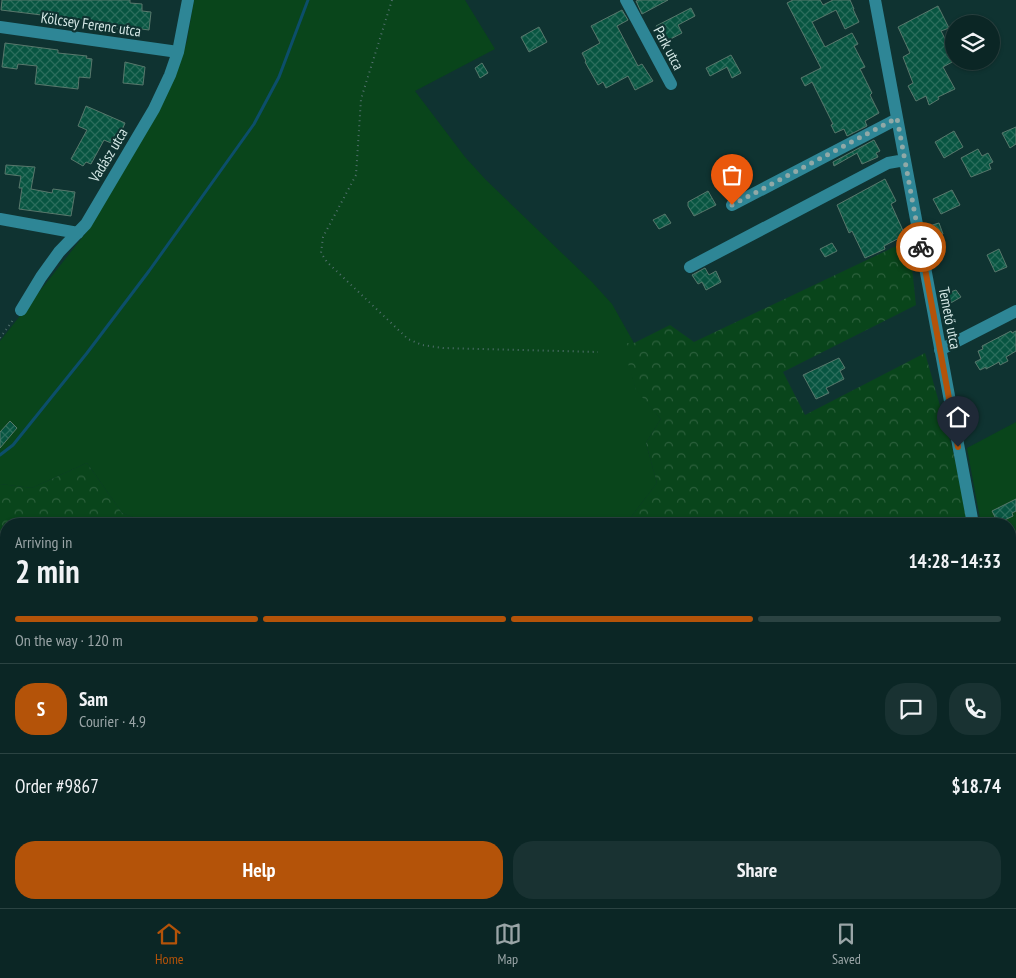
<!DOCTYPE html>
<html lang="en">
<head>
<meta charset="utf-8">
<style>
	:root { --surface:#0b2625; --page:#193232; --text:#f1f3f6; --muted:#9aa5a7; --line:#2b4342; --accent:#b45309 }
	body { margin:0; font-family:"PT Sans Narrow",sans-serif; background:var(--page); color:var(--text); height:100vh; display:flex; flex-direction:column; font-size:19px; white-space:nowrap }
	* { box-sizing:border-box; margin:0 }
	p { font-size:16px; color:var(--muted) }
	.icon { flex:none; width:28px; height:28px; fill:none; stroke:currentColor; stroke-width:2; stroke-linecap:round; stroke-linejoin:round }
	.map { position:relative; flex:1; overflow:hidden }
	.panel { position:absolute; left:0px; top:518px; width:1016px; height:391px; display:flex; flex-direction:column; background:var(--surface); border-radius:20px 20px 0 0; box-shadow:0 1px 4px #0004,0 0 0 1px var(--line) }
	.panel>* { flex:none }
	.tools { position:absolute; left:945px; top:15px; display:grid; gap:10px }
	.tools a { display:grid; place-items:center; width:55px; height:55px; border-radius:50%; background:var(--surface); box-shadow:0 1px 4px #0004,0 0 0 1px var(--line); font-size:25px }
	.pin { position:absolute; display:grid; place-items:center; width:42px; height:42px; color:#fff; margin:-51px -21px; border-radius:50% 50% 50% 0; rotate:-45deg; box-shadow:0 0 5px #0007 }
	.pin .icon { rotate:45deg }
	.courier { position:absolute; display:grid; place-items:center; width:50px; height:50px; margin:-25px; border:4px solid #b45309; border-radius:50%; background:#fff; color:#222; box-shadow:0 1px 6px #0007 }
	.summary em { font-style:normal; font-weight:700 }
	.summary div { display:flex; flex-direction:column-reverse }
	.summary { display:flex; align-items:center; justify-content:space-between; height:85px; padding:0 15px }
	h1 { font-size:32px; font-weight:700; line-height:38px }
	.bar { display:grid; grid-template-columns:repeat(4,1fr); gap:8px 5px; align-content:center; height:60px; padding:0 15px }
	.bar i { height:6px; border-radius:4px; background:var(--line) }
	.bar .on { background:var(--accent) }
	.bar p { grid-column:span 4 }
	.line { display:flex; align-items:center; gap:12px; padding:0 15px; border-top:1px solid var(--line) }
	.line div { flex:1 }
	.round { display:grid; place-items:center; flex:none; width:52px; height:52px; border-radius:20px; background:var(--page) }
	.action { display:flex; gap:10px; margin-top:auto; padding:10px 15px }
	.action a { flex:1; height:58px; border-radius:20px; background:var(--accent); color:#fff; font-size:20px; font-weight:700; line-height:58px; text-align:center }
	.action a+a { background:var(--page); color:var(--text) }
	.tab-bar { display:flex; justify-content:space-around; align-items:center; height:70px; border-top:1px solid var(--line); background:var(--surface); font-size:14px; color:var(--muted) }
	.tab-bar a { display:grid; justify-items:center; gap:2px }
	.tab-bar .on { color:var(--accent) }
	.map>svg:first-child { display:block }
	.green { fill:#09451b }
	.forest { fill:url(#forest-crowns) }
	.water { fill:#0c4e6a }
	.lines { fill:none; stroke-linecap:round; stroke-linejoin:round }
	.stream { stroke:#0c4e6a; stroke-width:3 }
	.building { fill:url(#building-cross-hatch); stroke:#58786c }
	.path { stroke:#52706e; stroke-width:2; stroke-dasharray:1 4; stroke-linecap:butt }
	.minor { stroke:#2e8696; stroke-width:12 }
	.done { stroke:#90a9a7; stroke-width:5; stroke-dasharray:0 9 }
	.route { stroke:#b45309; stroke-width:6 }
	.labels { text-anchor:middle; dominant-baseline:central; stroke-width:4.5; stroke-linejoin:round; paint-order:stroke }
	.street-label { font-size:15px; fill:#d5e8e6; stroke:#0f3331 }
</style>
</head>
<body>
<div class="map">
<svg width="1016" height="908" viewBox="0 0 1016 908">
	<defs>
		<pattern id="forest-crowns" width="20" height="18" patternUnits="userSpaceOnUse" patternTransform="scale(1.25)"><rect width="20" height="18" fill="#09451b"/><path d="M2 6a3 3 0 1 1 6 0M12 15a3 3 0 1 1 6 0" fill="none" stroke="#2c603c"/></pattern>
		<pattern id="building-cross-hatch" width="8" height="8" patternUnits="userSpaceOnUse" patternTransform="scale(1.25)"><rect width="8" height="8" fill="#085541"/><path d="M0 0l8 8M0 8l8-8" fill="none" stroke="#2b6d5c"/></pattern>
	</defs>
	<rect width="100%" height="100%" fill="#0f3331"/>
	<path class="green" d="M194,0H465L495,49L415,91L465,157L486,180L592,282L612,304L634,343H623L636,389L661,419L646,443L657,483L626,524H150L122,513L87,463L32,488L0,484V341L89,229L174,76L187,41Z
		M1016,422V679L1010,675V524H981L967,448Z
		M6,601V838L0,841V603Z"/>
	<path class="forest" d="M909,240L916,305L783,372L805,415L925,353L954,455L968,524H626L657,483L646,443L661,419L636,390L622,343H634L670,325L694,342Z
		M87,463L122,513L150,524H6V582L0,585V484L32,488Z"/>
	<path class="water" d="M176,903H226L218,908H179Z"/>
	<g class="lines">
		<path class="stream" d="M0,455L13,445L87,353L149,271L254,124L279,77L308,0"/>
	</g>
	<path class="building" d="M2,0H130V3L142,4V11L151,12L149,30L119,26V29L99,26V24L65,20L66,18L1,10Z
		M639,0H668L642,14L636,1Z
		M793,0H820L823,5L833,0H850L854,9H853L859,22L845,29L836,10L812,22L825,47L852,33L858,44L854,46L865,67L860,69L872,93L870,95L879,113L865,121L867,126L847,136L844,129L835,133L831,125L833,124L812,82L805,86L801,78L821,68L787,3Z
		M938,6L949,28L941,31L954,56V61L943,67L955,89L938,97L939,99L929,105L926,96L916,101L908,86L913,83L903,57L910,53L898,27Z
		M691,8L695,16L678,25L682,33L665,42L656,26Z
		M622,10L628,20L617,26L638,66L642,64L653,81L635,90L628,76L606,88L603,82L598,85L585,62L586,61L582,53L600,43L591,26Z
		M539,27L547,42L529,52L521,37Z
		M5,43L58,50V53L87,56L86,58L92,59L90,78L79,77L78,89L35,84L37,66L18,64L17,69L2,67Z
		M731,55L741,73L732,78L727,67L710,76L706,68Z
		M125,62L145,67L143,85L123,83Z
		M482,63L488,73L480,78L475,68Z
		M86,106L125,123L117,142L113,140L111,143L104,140L91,164L86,162L83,166L71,159L87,130L78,126Z
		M1016,127V144L1010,148L1002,133Z
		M954,131L963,147L944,158L935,142Z
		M874,140L880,151L876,153L878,157L862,164L857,153L834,166L833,162Z
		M978,149L982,156L988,153L993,162L989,164L991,169L971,177L961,158Z
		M6,165L35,167L31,189L52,193L53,189L75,192L71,216L19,209L22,188H19L21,176L5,174Z
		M885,179L896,201L891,204L905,235L884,246L885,249L865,258L852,231L849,233L837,205Z
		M952,190L960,205L941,214L933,199Z
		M708,191L716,205L694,216L688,206V202Z
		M665,214L671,223L659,229L653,220Z
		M939,223L943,234L933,238L929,226Z
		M832,243L837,251L825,257L820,249Z
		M999,249L1007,267L995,272L987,255Z
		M705,268L709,275L716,271L721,282L706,290L702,282L698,284L692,275Z
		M956,290L961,297L949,304L948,293Z
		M1011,331L1012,333L1016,331V351L1006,357L1008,361L1000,365L999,362L986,369V367L980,370L975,362L981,359L978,351L983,349L982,346Z
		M839,358L845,368L840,371L844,379L826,388L829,393L816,399L803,375Z
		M10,421L17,428L0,448V432Z
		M1016,499V511L1012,513L1013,516L998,523L992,511Z"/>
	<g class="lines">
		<path class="path" d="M392,0L361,99L356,175L323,237L321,253L327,262L408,339L422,345L443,348L598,352
			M0,338L13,320
			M1010,706H1016
			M1010,863L1016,857
			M985,903L997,908"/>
		<path class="minor" d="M626,0L671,84
			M875,0L973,524
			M0,27L178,52
			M732,205L897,119
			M0,219L78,233
			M690,267L888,163L905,160
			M21,310L41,277L59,252L86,224L154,109L170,75L178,52L188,0
			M940,350L1016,311
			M475,902L479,908
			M715,902L717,908
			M973,902L974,908
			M261,908L272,902
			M753,908L758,902"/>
	</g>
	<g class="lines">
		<path class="done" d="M732,205L897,118L921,247"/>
		<path class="route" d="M921,247L958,447"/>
	</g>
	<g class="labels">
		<g class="street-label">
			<text transform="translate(91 24) rotate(8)">Kölcsey Ferenc utca</text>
			<text transform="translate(669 48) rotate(62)">Park utca</text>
			<text transform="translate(108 155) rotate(-59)">Vadász utca</text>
			<text transform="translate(950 318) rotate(79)">Temető utca</text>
		</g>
	</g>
</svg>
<div class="tools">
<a><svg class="icon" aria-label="layers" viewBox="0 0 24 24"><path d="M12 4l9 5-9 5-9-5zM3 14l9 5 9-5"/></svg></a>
</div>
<div class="pin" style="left:732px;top:205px;background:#ea580c"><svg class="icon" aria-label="bag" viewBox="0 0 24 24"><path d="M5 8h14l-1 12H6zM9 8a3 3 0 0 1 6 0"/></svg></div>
<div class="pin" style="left:958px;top:447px;background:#1f2937"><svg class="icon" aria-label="home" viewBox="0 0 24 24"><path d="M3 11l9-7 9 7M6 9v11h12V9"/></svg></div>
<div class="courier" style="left:921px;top:247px"><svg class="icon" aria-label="bike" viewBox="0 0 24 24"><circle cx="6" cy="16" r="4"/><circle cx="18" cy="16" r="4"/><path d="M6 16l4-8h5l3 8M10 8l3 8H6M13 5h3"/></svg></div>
<section class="panel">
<div class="summary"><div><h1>2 min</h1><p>Arriving in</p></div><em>14:28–14:33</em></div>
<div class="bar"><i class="on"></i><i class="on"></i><i class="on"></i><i></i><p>On the way · 120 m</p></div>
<div class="line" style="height:90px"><b class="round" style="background:var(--accent);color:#fff">S</b><div><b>Sam</b><p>Courier · 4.9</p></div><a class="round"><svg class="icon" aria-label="chat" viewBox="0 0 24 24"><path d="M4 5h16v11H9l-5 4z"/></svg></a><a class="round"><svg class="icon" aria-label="phone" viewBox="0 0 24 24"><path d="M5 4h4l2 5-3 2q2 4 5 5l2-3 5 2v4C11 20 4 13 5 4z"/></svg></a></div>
<div class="line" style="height:65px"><div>Order #9867</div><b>$18.74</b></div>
<div class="action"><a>Help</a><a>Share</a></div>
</section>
</div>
<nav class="tab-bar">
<a class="on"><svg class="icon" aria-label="home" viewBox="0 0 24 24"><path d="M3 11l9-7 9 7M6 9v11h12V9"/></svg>Home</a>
<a><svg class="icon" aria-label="map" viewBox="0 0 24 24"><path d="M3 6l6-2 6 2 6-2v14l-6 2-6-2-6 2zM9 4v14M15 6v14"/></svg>Map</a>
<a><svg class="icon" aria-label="saved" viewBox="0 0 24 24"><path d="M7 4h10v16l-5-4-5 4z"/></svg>Saved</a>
</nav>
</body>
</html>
